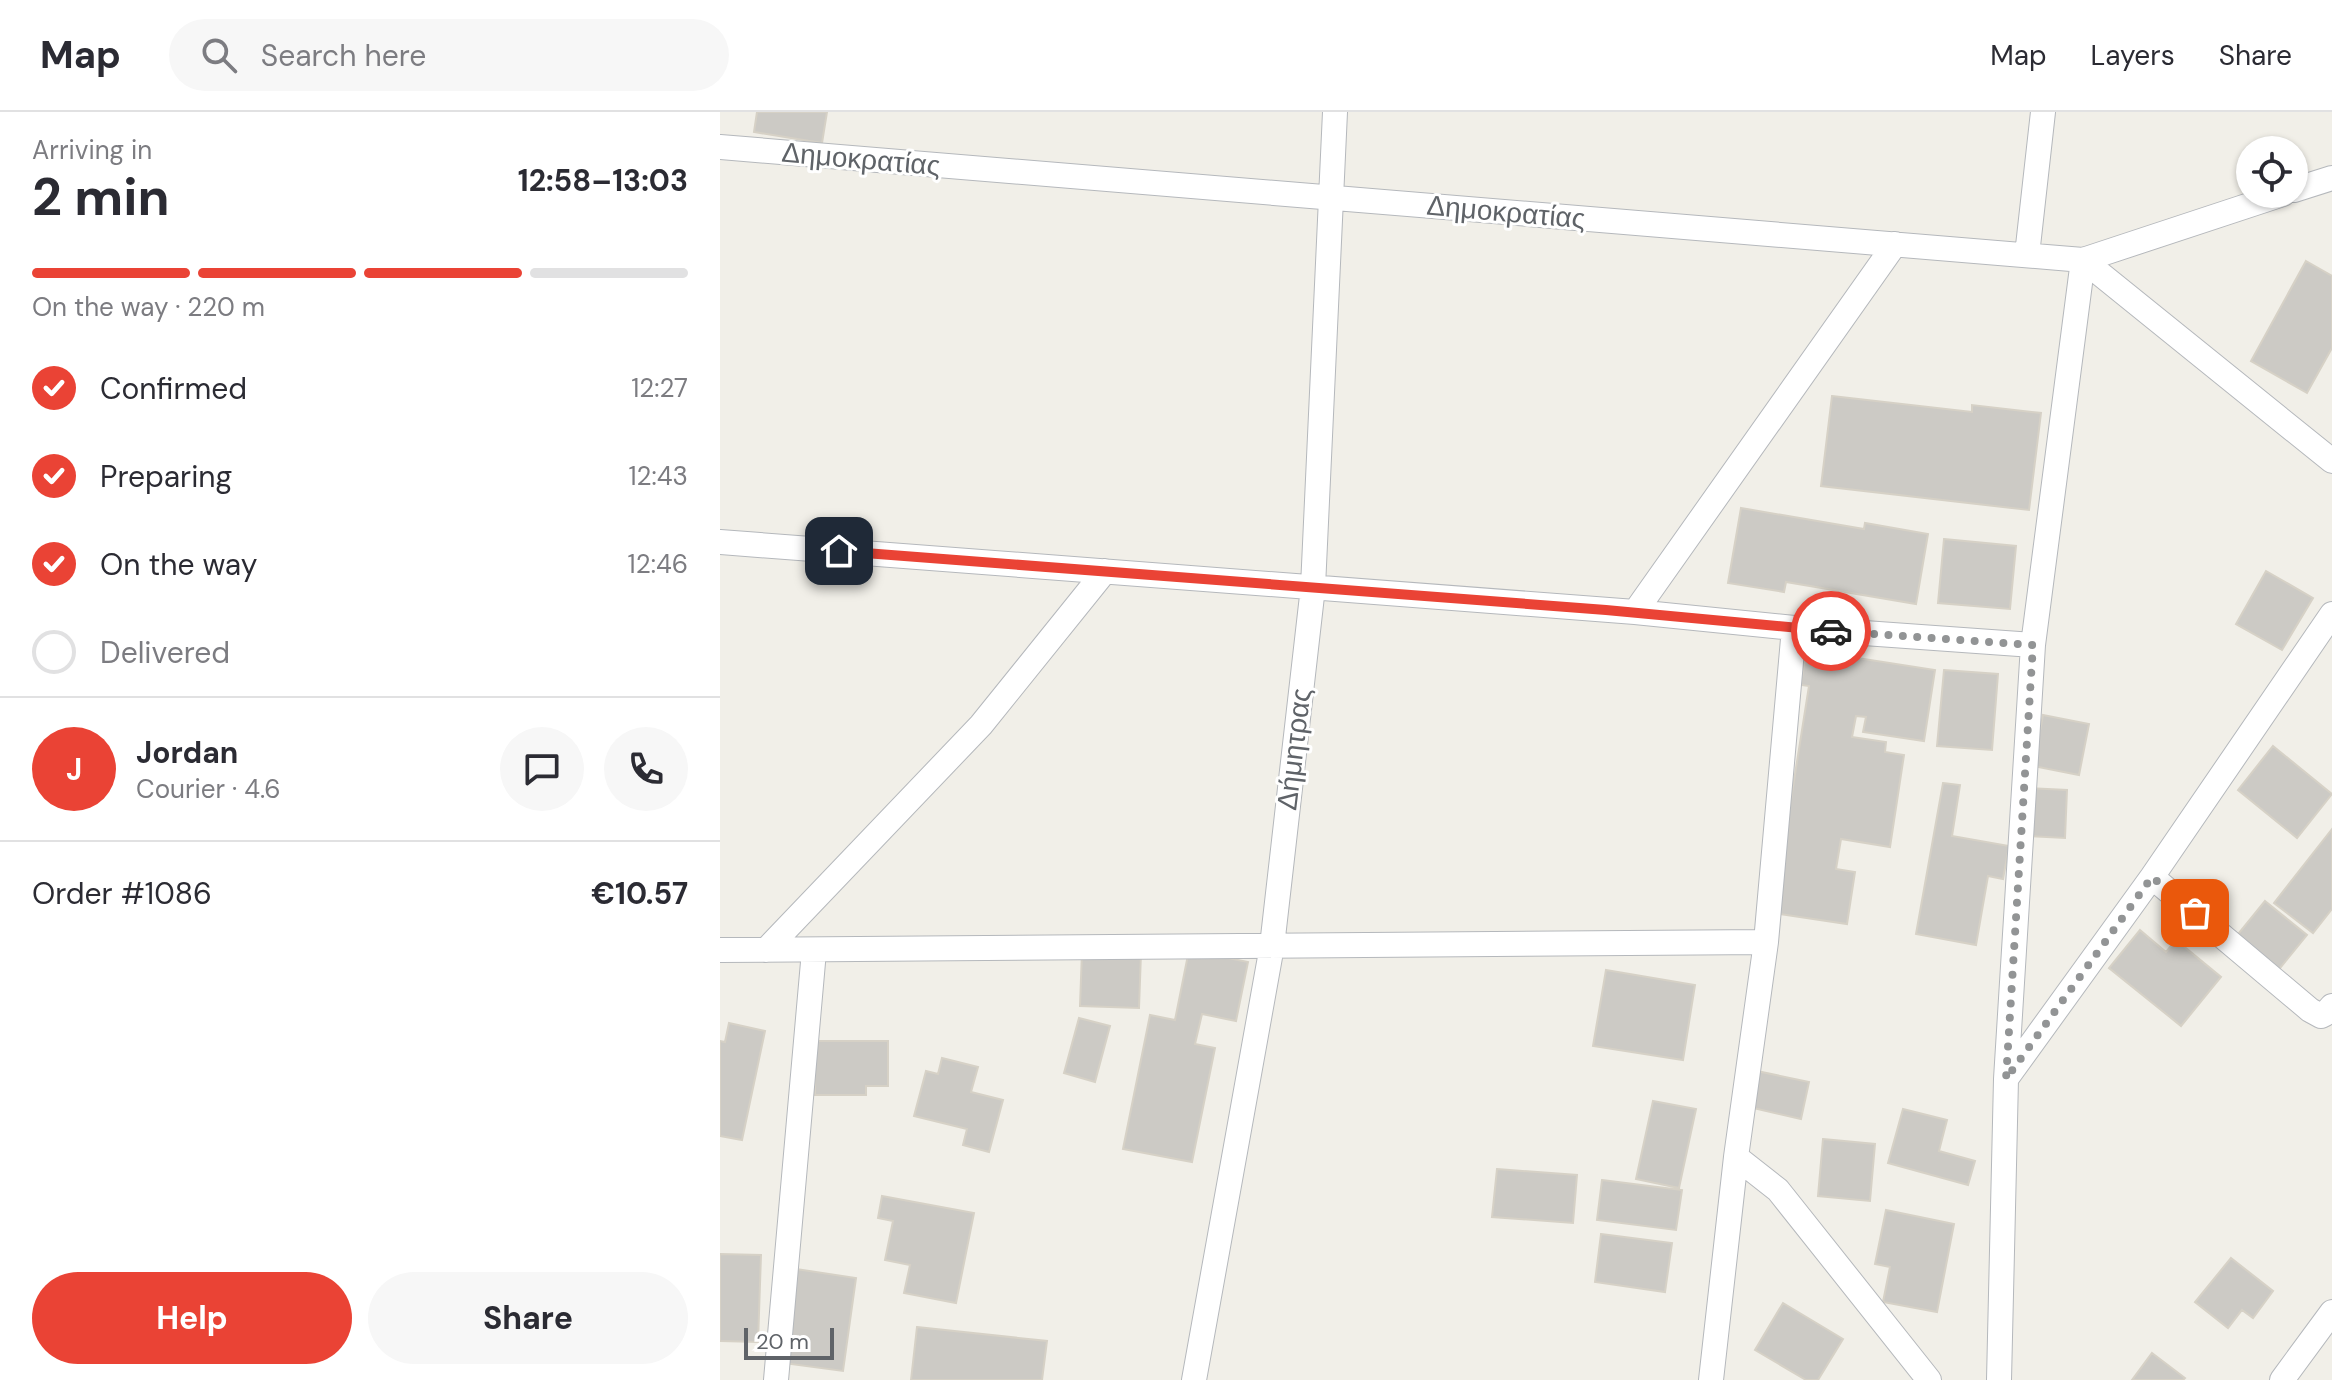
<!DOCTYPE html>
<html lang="en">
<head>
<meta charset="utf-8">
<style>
	:root { --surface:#fff; --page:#f7f7f7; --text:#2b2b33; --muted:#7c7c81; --line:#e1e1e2; --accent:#ea4335 }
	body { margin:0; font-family:"DM Sans",sans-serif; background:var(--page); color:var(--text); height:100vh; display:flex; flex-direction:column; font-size:30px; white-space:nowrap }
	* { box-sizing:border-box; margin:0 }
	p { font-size:26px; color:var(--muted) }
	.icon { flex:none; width:44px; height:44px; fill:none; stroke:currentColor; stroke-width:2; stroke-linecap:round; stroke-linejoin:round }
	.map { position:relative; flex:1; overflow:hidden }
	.panel { display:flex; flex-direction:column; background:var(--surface); width:720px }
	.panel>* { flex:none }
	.buttons { position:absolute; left:1516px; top:24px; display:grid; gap:16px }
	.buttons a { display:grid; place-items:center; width:72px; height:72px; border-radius:50%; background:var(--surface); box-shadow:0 2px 6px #0004; font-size:40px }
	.scale { position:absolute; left:24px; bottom:20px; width:90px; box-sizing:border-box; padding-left:8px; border:4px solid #5f6368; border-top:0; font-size:22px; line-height:28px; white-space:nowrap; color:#5f6368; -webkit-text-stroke:6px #fff; paint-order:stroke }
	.pin { position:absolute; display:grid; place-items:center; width:68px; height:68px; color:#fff; margin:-34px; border-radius:16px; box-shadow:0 4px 12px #0006 }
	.courier { position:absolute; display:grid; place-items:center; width:80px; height:80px; margin:-40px; border:6px solid #ea4335; border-radius:50%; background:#fff; color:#222; box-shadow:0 2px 10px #0007 }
	.head em { font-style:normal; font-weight:700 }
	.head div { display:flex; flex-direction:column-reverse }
	.head { display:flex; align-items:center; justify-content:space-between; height:136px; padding:0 32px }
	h1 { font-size:52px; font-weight:700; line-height:60px }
	.bar { display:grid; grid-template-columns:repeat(4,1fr); gap:12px 8px; align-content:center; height:96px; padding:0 32px }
	.bar i { height:10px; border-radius:6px; background:var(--line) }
	.bar .selected { background:var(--accent) }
	.bar p { grid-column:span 4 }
	.line { display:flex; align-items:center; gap:20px; padding:0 32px; border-top:2px solid var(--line) }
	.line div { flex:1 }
	.round { display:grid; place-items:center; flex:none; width:84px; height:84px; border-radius:42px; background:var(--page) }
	ol { padding:0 32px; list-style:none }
	li { display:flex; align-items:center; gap:24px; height:88px }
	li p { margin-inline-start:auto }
	li .icon { padding:8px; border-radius:50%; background:var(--accent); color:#fff; stroke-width:4 }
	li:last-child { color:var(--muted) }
	li i { width:44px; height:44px; border:4px solid var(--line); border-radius:50% }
	.primary-button { display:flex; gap:16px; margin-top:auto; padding:16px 32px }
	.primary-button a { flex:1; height:92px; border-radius:48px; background:var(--accent); color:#fff; font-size:32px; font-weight:700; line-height:92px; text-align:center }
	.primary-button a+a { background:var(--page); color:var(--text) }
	header { display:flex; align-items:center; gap:48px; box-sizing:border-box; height:112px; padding:0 40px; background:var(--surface); border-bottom:2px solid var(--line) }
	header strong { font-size:38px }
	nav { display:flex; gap:44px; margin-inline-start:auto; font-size:28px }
	.search { width:560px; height:72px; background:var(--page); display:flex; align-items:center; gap:20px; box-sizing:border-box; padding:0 28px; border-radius:44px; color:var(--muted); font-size:30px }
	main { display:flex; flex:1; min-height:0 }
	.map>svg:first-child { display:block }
	.building { fill:#cccac5; stroke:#d6d1c6; stroke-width:2 }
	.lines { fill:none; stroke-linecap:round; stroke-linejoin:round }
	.minor-casing { stroke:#b5b8bc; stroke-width:26 }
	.minor { stroke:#fff; stroke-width:24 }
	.done { stroke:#929495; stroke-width:8; stroke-dasharray:0 14.4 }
	.route { stroke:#ea4335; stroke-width:10 }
	.labels { text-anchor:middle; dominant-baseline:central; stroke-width:6; stroke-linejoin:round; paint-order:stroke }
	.street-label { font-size:28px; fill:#5f6368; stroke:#fff }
</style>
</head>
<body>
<header>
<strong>Map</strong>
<div class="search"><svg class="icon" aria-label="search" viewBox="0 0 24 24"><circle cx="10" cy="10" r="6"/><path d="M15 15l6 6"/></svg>Search here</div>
<nav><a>Map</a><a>Layers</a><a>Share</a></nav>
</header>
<main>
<section class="panel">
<div class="head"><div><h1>2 min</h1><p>Arriving in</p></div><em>12:58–13:03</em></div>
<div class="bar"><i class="selected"></i><i class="selected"></i><i class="selected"></i><i></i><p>On the way · 220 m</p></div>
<ol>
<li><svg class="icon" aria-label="check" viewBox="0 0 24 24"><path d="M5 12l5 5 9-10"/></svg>Confirmed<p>12:27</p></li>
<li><svg class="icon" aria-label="check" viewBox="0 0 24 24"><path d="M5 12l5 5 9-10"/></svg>Preparing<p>12:43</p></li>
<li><svg class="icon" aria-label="check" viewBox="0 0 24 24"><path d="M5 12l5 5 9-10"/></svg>On the way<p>12:46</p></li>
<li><i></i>Delivered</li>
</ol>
<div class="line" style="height:144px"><b class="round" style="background:var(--accent);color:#fff">J</b><div><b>Jordan</b><p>Courier · 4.6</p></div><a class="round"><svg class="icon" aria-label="chat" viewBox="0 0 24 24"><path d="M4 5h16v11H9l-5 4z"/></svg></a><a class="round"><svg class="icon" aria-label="phone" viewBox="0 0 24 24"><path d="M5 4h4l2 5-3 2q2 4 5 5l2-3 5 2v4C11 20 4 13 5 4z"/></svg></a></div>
<div class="line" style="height:104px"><div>Order #1086</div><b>€10.57</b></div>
<div class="primary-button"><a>Help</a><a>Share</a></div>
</section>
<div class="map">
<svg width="1612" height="1268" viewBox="0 0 1612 1268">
	<rect width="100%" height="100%" fill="#f1efe8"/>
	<path class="building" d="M37,0H107L102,31L34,20Z
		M1586,149L1612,164V236L1587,281L1531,249Z
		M1112,284L1252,300V293L1321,301L1309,398L1101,374Z
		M1021,396L1144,417L1145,411L1208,422L1196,492L1066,470L1064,480L1008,471Z
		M1224,427L1296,434L1290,497L1218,491Z
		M1546,459L1593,486L1562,538L1516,512Z
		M1086,538L1215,558L1204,629L1143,620L1146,605L1136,604L1132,625L1166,630L1165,640L1184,643L1170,735L1121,727L1116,757L1135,760L1127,812L1053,801L1089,574L1081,573Z
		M1224,558L1278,562L1272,638L1217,634Z
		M1323,603L1369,612L1359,663L1313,654Z
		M1553,634L1612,682L1577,726L1518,678Z
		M1223,671L1240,673L1232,724L1289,734L1283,767L1268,764L1256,833L1196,822Z
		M1308,676L1347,678L1345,726L1306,724Z
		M1612,717V797L1593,821L1554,791Z
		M1545,789L1587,823L1556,861L1514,827Z
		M1420,818L1446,840L1456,828L1501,865L1461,914L1389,856Z
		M469,838L528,850L516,909L482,902L475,932L495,936L472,1050L403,1037L430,903L455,908Z
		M362,839L421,841L419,896L360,894Z
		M886,858L975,873L963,948L873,934Z
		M359,906L390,914L375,970L344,961Z
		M9,911L45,919L22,1028L0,1024V929L5,930Z
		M95,929H168V974H146V983H95Z
		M222,946L258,955L251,980L283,988L269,1040L243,1033L247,1017L194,1004L206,959L218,962Z
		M1037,959L1089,970L1081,1007L1029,995Z
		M933,989L976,997L959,1076L916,1067Z
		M1183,997L1227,1008L1219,1039L1255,1049L1248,1073L1168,1051Z
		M1103,1027L1155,1032L1150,1089L1098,1084Z
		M777,1057L857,1063L853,1111L772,1105Z
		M882,1068L962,1078L956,1118L877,1108Z
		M162,1084L254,1101L236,1191L184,1181L190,1153L165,1148L173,1109L158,1106Z
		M1166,1098L1234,1112L1217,1200L1163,1190L1170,1155L1155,1152Z
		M881,1122L952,1131L945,1180L875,1170Z
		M0,1142L41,1143L38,1230L0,1229Z
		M1511,1146L1553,1179L1533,1206L1522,1198L1508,1216L1475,1190Z
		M76,1157L136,1166L123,1259L63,1251Z
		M1063,1191L1123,1227L1098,1268H1086L1035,1238Z
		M197,1215L327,1229L322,1268H191Z
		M1432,1241L1465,1266L1463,1268H1412Z"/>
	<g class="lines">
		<g class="minor-casing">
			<path id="minor" d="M0,35L1363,148L1563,82
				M1574,78L1612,66
				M1307,143L1323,0
				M1363,148L1612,349
				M0,430L915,500L1074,516L1313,533
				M915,500L1175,132
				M1432,765L1590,898L1601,904L1605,902L1612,894
				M0,838L1046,830
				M46,838L261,613L385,459
				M1286,967L1313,533L1363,148
				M1016,1045L1058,1078L1209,1268
				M56,1268L94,839
				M474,1268L552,834L593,475L615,0
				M991,1268L1016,1045L1046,830L1074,516
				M1279,1268L1286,967L1432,765L1612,502
				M1562,1268L1612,1200"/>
		</g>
		<use href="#minor" class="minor"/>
	</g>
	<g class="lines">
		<path class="done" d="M1111,519L1313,533L1286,967L1432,765L1475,801"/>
		<path class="route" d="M119,439L886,498L1111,519"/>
	</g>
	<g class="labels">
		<g class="street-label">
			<text transform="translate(141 47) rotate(5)">Δημοκρατίας</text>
			<text transform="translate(786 100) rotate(5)">Δημοκρατίας</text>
			<text transform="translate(574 637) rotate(-83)">Δήμητρας</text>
		</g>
	</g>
</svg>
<div class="buttons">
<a><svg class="icon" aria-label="locate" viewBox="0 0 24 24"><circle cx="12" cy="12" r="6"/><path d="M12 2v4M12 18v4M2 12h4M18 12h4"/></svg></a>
</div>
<div class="scale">20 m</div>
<div class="pin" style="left:1475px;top:801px;background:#ea580c"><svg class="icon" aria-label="bag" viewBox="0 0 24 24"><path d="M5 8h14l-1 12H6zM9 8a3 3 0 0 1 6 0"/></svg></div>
<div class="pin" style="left:119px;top:439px;background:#1f2937"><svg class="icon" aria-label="home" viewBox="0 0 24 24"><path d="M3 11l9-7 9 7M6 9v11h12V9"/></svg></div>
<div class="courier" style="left:1111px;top:519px"><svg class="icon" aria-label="car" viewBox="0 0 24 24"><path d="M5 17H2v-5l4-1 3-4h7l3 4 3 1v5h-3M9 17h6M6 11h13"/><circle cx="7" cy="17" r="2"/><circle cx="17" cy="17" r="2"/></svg></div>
</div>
</main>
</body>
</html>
